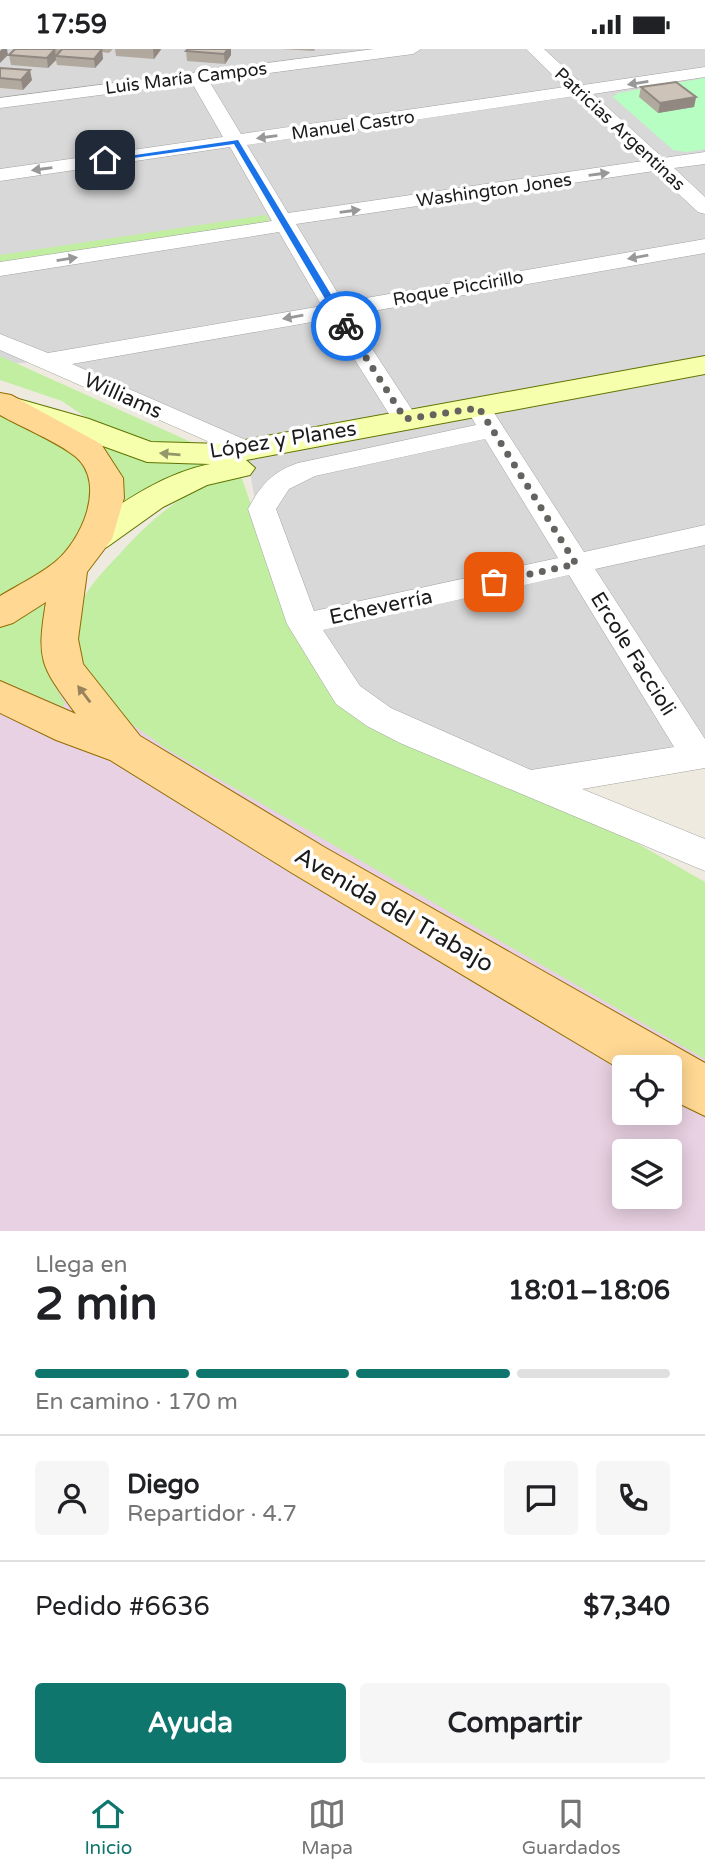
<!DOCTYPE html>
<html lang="es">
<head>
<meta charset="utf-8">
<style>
	:root { --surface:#fff; --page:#f6f6f6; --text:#202124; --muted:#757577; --line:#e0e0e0; --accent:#0f766e }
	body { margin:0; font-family:"Varela Round",sans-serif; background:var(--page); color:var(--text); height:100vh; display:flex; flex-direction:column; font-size:26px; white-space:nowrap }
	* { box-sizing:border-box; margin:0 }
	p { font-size:23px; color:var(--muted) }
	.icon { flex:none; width:38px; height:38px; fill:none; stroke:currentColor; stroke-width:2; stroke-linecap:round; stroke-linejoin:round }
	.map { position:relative; height:1182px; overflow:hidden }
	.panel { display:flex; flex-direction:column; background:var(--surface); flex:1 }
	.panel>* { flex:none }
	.controls { position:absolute; left:612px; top:1006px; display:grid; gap:14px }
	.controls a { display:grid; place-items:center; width:70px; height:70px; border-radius:7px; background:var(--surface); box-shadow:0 4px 18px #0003; font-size:35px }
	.pin { position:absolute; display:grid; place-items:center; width:60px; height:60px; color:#fff; margin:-30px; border-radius:14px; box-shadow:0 4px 10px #0006 }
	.courier { position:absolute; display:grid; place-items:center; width:70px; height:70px; margin:-35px; border:5px solid #1a73e8; border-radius:50%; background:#fff; color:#222; box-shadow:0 2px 9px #0007 }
	.headline em { font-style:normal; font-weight:700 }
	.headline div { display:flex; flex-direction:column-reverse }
	.headline { display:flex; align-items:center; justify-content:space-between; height:119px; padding:0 35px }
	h1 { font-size:46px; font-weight:700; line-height:52px }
	.bar { display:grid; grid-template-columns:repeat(4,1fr); gap:10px 7px; align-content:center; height:84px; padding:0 35px }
	.bar i { height:9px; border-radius:5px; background:var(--line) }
	.bar .current { background:var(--accent) }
	.bar p { grid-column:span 4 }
	.line { display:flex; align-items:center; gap:18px; padding:0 35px; border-top:2px solid var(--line) }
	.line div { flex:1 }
	.round { display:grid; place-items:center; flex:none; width:74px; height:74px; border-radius:7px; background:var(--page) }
	.primary-button { display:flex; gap:14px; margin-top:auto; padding:14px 35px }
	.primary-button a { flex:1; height:80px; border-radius:7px; background:var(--accent); color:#fff; font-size:28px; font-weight:700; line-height:80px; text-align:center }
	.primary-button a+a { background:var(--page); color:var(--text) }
	.status { display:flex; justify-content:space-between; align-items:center; height:49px; padding:0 35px; background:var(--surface); direction:ltr }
	.status svg { height:19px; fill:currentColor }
	.tabs { display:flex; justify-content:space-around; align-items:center; height:98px; border-top:2px solid var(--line); background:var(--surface); font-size:19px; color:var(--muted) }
	.tabs a { display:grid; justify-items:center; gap:4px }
	.tabs .current { color:var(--accent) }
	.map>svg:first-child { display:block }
	.residential { fill:#d9d8d8 }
	.industrial { fill:#e8d1e2; fill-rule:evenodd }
	.grass { fill:#c1eea0 }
	.park { fill:#b6fec1 }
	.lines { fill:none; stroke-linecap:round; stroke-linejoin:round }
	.minor-casing { stroke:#a2a2a2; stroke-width:1 }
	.secondary-casing { stroke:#607400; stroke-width:2 }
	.primary-casing { stroke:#926c00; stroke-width:2 }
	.minor { fill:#fff; fill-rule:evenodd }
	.secondary { fill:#f5ffac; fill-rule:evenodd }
	.primary { fill:#ffd893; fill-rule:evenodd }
	.wall { fill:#b1a89e }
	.shaded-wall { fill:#908881 }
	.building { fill:#cec3b8; stroke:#908881; stroke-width:2 }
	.oneway { fill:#989898 }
	.oneway2 { fill:#93986b }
	.oneway3 { fill:#98835d }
	.route { fill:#1a73e8 }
	.done { stroke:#656360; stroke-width:7; stroke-dasharray:0 12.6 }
	.labels { text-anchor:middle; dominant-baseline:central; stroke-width:7; stroke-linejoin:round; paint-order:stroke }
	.far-street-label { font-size:18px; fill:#1b1b1b; stroke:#fff }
	.street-label { font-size:21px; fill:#1b1b1b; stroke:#fff }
	.near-street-label { font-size:24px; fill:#1b1b1b; stroke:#fff }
</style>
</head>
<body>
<div class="status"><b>17:59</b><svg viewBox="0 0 49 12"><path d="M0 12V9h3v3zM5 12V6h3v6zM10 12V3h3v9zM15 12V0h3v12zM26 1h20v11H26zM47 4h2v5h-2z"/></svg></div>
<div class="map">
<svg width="705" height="1182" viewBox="0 0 705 1182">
	<rect width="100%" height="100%" fill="#eeeadf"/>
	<path class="residential" d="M0,0H705V706L570,735L412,685L277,575L246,401L46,312L0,316Z"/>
	<path class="industrial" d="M0,626L104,630L705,976V1182H0ZM625,1018H670V1064H625ZM625,1102H670V1148H625Z"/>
	<path class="grass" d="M266,166L271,174L0,216V206Z
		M0,307L202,398L170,400L101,379L62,352L0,331Z
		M0,366L76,402L97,432C92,447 89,467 82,480C62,513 31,535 0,555Z
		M88,388L227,411L122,461Z
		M240,424L294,579L339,653L605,776L705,833V1010L165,699C144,683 119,668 101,649C82,629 69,579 81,554C91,533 110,516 125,499C158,463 193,436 240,424Z
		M47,552C42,599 39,613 65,654L63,658L0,631V574Z"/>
	<path class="park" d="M705,29V100L687,103L673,101L613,48L618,44Z"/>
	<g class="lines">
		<g class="minor-casing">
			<path id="minor" d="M374,0H421L413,5L209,32L241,85L565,38L526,0H544L583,36L705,18V28L593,45L663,109L705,103V115L674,119L705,148V165L698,163L654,122L296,175L343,253L705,190V204L350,266L418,370L414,376L405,378L396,376L329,270L72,315L255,395L259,401L255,407L246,409L0,301V285L48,304L322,257L279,183L0,227V213L272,172L230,98L0,132V120L223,88L192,34L0,59V49ZM575,47L643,112L288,164L247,96Z
				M482,356L491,359L584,503L705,476V496L595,520L705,690V719L582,740L705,790V822L400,694L367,677L336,655L287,575L248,460C261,436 272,423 298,414L476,376L469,364L473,359ZM485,390L558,509L314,562L276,460L289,440L315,427ZM569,526L674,698L531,721L391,659L360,637L323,581Z"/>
		</g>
		<g class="secondary-casing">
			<path id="secondary" d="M705,307V325L246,411L255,419L250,426L207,436L163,458L107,498L94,502L81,498L76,490L81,482C122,454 161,425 210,415L147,413L67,384L0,364V349L8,347L89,370L151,393L223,395Z"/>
		</g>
		<g class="primary-casing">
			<path id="primary" d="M0,344L11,346L101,395L123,429L124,449L112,490L87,523L78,590L83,615L140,687L324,798L705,1014V1067L670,1050V1018H625V1023L292,824L110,711L56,691L0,664V632L76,665C41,617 36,613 46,553L13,574L0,578V547C18,536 39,526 55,513C81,492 107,435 76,408C58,393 21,378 0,366Z"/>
		</g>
		<use href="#minor" class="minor"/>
		<use href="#secondary" class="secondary"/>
		<use href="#primary" class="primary"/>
	</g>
	<path class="wall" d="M15,0H113L109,4L102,3L103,10L95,19L57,16L56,11L48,19L11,16L9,6Z
		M115,0H161V1L154,10L116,7Z
		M188,0H231V6L225,15L187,12L186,2Z
		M281,0H315L314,2Z
		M0,19L32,31L23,41L0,39Z
		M641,38L696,48L694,58L658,64L639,48Z"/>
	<path class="shaded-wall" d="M2,0H7L8,6L0,14V2Z
		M55,0L56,11L48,19L47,9Z
		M102,0L103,10L95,19L94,10Z
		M153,0H161L154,10Z
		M228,0H231V6L225,15L224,5Z
		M30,21L32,31L23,41L21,31Z
		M696,48L694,58L658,64L660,54Z"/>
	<path class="building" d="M15,0H55L47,9L9,6Z
		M62,0H102L94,10L56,7Z
		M188,0H228L224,5L186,2Z
		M0,19L30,21L21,31L0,29Z
		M676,33L696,48L660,54L641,38Z"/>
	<defs><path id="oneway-solid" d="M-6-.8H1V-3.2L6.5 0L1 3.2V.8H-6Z" transform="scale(1.75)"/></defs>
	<g class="oneway">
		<use href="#oneway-solid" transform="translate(638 34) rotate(171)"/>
		<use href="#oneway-solid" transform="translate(267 88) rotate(172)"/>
		<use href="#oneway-solid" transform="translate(42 120) rotate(172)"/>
		<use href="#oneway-solid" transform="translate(599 125) rotate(-8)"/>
		<use href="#oneway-solid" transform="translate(350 162) rotate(-8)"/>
		<use href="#oneway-solid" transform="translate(638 208) rotate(170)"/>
		<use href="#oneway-solid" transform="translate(67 210) rotate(-9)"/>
		<use href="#oneway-solid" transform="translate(293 268) rotate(170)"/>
	</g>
	<use class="oneway2" href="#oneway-solid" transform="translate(170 405) rotate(-175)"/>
	<use class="oneway3" href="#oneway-solid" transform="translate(84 645) rotate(-127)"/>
	<path class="route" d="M238,91L350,277L349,279L341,277L234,95L105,113L101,111Z"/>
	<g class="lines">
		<path class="done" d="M346,277L405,370L479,359L576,515L494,533"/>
	</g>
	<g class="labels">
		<g class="far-street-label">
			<text transform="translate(186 29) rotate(-7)">Luis María Campos</text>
			<text transform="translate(353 76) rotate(-8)">Manuel Castro</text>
			<text transform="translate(620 80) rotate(43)">Patricias Argentinas</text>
			<text transform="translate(494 141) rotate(-8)">Washington Jones</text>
			<text transform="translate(458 239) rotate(-10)">Roque Piccirillo</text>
		</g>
		<g class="street-label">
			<text transform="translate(123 347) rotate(24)">Williams</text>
			<text transform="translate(283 391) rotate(-9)">López y Planes</text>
			<text transform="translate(381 558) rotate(-12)">Echeverría</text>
			<text transform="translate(633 605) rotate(58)">Ercole Faccioli</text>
		</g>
		<g class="near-street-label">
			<text transform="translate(394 861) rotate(30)">Avenida del Trabajo</text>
		</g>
	</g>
</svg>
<div class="controls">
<a><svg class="icon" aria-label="locate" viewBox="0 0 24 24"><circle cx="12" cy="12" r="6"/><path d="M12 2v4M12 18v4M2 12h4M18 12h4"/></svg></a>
<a><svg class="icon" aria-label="layers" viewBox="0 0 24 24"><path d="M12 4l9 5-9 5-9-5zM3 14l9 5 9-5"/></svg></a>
</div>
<div class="pin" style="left:494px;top:533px;background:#ea580c"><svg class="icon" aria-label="bag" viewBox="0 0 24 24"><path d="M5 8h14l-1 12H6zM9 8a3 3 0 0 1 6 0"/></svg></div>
<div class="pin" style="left:105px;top:111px;background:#1f2937"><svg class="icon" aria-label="home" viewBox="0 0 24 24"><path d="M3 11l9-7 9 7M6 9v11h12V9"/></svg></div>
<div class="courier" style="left:346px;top:277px"><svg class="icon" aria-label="bike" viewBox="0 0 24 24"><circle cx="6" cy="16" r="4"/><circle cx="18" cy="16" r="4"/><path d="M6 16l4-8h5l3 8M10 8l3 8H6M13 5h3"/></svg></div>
</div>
<section class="panel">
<div class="headline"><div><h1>2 min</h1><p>Llega en</p></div><em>18:01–18:06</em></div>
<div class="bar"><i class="current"></i><i class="current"></i><i class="current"></i><i></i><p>En camino · 170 m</p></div>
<div class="line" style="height:126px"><a class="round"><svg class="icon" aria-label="person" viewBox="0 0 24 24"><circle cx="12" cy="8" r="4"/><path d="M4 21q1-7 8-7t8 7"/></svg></a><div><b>Diego</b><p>Repartidor · 4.7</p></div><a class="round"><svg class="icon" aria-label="chat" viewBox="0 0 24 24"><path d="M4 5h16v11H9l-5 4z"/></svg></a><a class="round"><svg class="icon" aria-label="phone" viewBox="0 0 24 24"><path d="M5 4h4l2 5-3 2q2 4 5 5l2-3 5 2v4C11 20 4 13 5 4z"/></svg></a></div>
<div class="line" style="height:91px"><div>Pedido #6636</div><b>$7,340</b></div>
<div class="primary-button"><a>Ayuda</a><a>Compartir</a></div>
</section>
<nav class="tabs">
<a class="current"><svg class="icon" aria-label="home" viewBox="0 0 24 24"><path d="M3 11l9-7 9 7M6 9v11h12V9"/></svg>Inicio</a>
<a><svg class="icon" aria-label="map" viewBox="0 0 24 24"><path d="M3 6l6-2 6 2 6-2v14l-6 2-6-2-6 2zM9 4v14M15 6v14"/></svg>Mapa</a>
<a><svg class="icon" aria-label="saved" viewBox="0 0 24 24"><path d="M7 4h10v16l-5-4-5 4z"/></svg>Guardados</a>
</nav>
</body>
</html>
